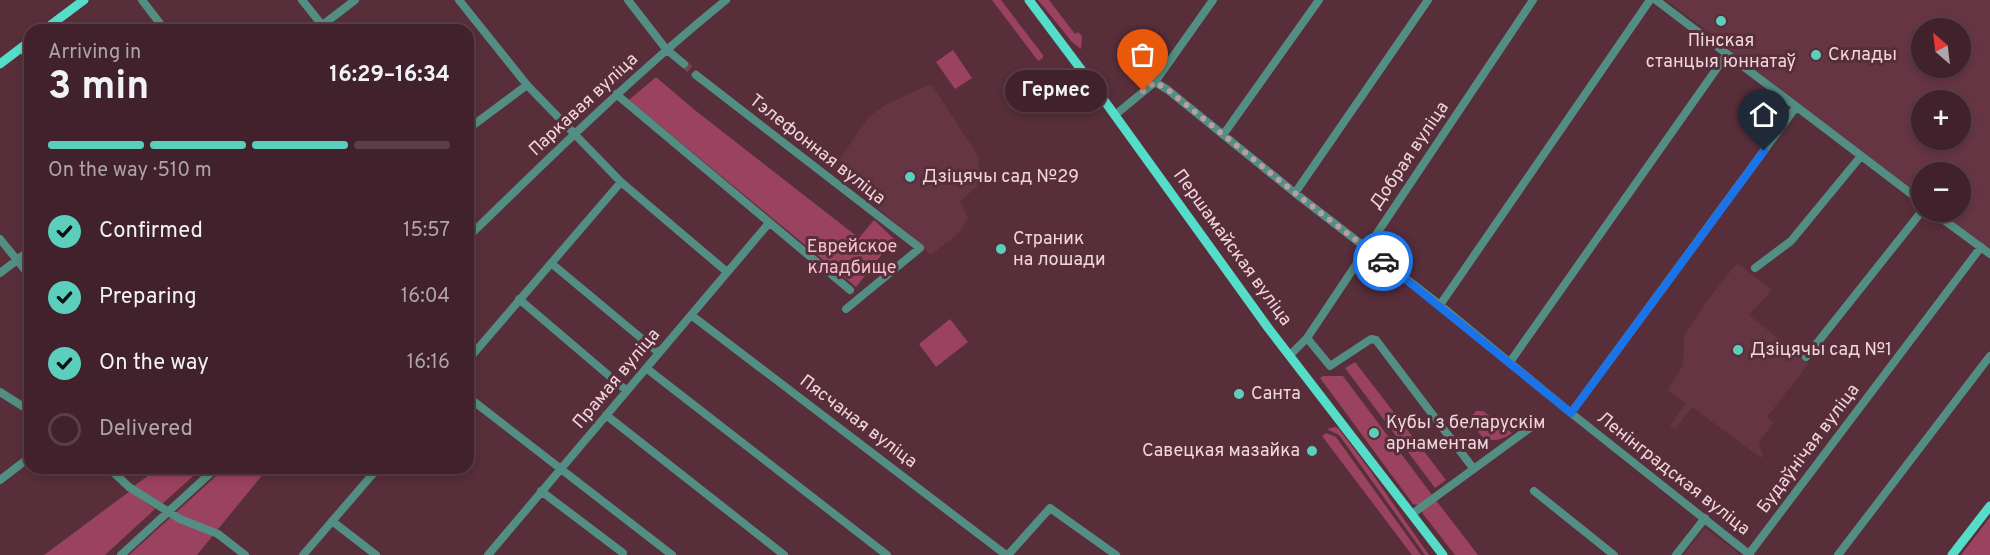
<!DOCTYPE html>
<html lang="en">
<head>
<meta charset="utf-8">
<style>
	:root { --surface:#41222c; --page:#4c2f38; --text:#f1f3f6; --muted:#aea4a9; --line:#5a3f48; --accent:#5bcebc }
	body { margin:0; font-family:Overpass,sans-serif; background:var(--page); color:var(--text); height:100vh; display:flex; flex-direction:column; font-size:22px; white-space:nowrap }
	* { box-sizing:border-box; margin:0 }
	p { font-size:20px; color:var(--muted) }
	.icon { flex:none; width:33px; height:33px; fill:none; stroke:currentColor; stroke-width:2; stroke-linecap:round; stroke-linejoin:round }
	.map { position:relative; flex:1; overflow:hidden }
	.drawer { position:absolute; left:24px; top:24px; width:450px; height:450px; display:flex; flex-direction:column; background:var(--surface); border-radius:18px; box-shadow:0 3px 9px #0003,0 0 0 2px var(--line) }
	.drawer>* { flex:none }
	.needle { width:39px; rotate:332deg }
	.tools { position:absolute; left:1911px; top:18px; display:grid; gap:12px }
	.tools a { display:grid; place-items:center; width:60px; height:60px; border-radius:50%; background:var(--surface); box-shadow:0 3px 9px #0003,0 0 0 2px var(--line); font-size:30px }
	.pin { position:absolute; display:grid; place-items:center; width:51px; height:51px; color:#fff; margin:-62px -26px; border-radius:50% 50% 50% 0; rotate:-45deg; box-shadow:0 0 6px #0007 }
	.pin .icon { rotate:45deg }
	.courier { position:absolute; display:grid; place-items:center; width:60px; height:60px; margin:-30px; border:4px solid #1a73e8; border-radius:50%; background:#fff; color:#222; box-shadow:0 2px 8px #0007 }
	.bubble { position:absolute; height:42px; border-radius:21px; background:var(--surface); box-shadow:0 3px 9px #0003,0 0 0 2px var(--line); font-size:20px; font-weight:700; line-height:42px; text-align:center }
	.head em { font-style:normal; font-weight:700 }
	.head div { display:flex; flex-direction:column-reverse }
	.head { display:flex; align-items:center; justify-content:space-between; height:102px; padding:0 24px }
	h1 { font-size:39px; font-weight:700; line-height:45px }
	.bar { display:grid; grid-template-columns:repeat(4,1fr); gap:9px 6px; align-content:center; height:72px; padding:0 24px }
	.bar i { height:8px; border-radius:4px; background:var(--line) }
	.bar .current { background:var(--accent) }
	.bar p { grid-column:span 4 }
	ol { padding:0 24px; list-style:none }
	li { display:flex; align-items:center; gap:18px; height:66px }
	li p { margin-inline-start:auto }
	li .icon { padding:6px; border-radius:50%; background:var(--accent); color:#111; stroke-width:4 }
	li:last-child { color:var(--muted) }
	li i { width:33px; height:33px; border:3px solid var(--line); border-radius:50% }
	.map>svg:first-child { display:block }
	.built { fill:#663544; fill-rule:evenodd }
	.green { fill:#9a4260 }
	.lines { fill:none; stroke-linecap:round; stroke-linejoin:round }
	.minor-tunnel { stroke:#6e4752; stroke-width:8; stroke-dasharray:8 4; stroke-linecap:butt }
	.minor { stroke:#528e83; stroke-width:8 }
	.major { stroke:#54dec9; stroke-width:9 }
	.done { stroke:#bb9ba4; stroke-width:6; stroke-dasharray:0 10.8 }
	.route { stroke:#1a73e8; stroke-width:8 }
	.poi-dot { fill:#5bcebc; stroke:#572e3a; stroke-width:2 }
	.labels { text-anchor:middle; dominant-baseline:central; stroke-width:6; stroke-linejoin:round; paint-order:stroke }
	.poi-label { font-size:18px; fill:#f1d6dd; stroke:#572e3a; text-anchor:start }
	.street-label { font-size:18px; fill:#f1d6dd; stroke:#572e3a }
	.park-label { font-size:18px; fill:#f9bfce; stroke:#572e3a }
</style>
</head>
<body>
<div class="map">
<svg width="1990" height="555" viewBox="0 0 1990 555">
	<rect width="100%" height="100%" fill="#572e3a"/>
	<path class="built" d="M1666,0H1990V250L1939,212H1960V172H1922L1921,198L1726,51L1729,47ZM1922,28H1960V68H1922ZM1922,100H1960V140H1922Z
		M931,84L979,157L978,185L960,202L968,218L960,232L931,255L833,168L869,117L885,105Z
		M1737,263L1772,290L1749,315L1809,363L1767,417L1773,423L1759,442L1763,455L1761,458L1692,407L1675,429L1670,426L1686,403L1667,390L1683,366L1684,336L1707,301Z
		M1705,528L1740,555H1683Z"/>
	<path class="green" d="M992,0H1001L1043,55V58L1038,61Z
		M1038,0H1049L1075,34L1078,32L1082,36L1081,49L1072,42Z
		M953,50L972,78L955,89L936,62Z
		M656,77L696,111L859,238L874,220L894,239L856,287L629,100Z
		M950,319L968,342L936,367L919,344Z
		M1355,362L1446,480L1435,488L1345,368Z
		M1323,376H1343L1432,495L1418,505L1413,504L1320,378Z
		M1476,411H1483L1512,433C1491,447 1477,440 1472,416Z
		M1335,427L1339,429L1369,469L1429,555H1425L1339,435L1327,429Z
		M1326,433L1336,437L1421,555H1412L1322,436Z
		M159,468H202L161,505L134,486Z
		M225,468H268L197,555H129Z
		M130,491L155,509L105,555H44Z
		M1435,499L1478,555H1455L1423,514L1422,511Z
		M1990,517V555H1961Z"/>
	<g class="lines">
		<path class="minor-tunnel" d="M684,64L696,75"/>
		<path class="minor" d="M142,0L165,30
			M302,0L326,30
			M459,0L527,85L621,182L727,272
			M628,0L666,49L684,64
			M1656,0L1922,202
			M316,30L355,0
			M21,48L30,59
			M696,75L920,248L846,309
			M1155,82L1168,90L1295,193L1440,305L1571,413L1750,555
			M616,94L850,290
			M1115,115L1155,82L1213,0
			M468,129L527,85
			M1223,135L1319,0
			M1295,193L1428,0
			M1933,212L1990,254
			M468,237C552,155 635,74 726,0
			M0,239L30,276
			M551,263L659,353
			M1755,268L1791,241L1861,156
			M0,273L30,250
			M519,299L627,391
			M1440,305L1650,0
			M691,315L1006,555
			M1307,338L1330,366L1371,339L1376,340L1473,468
			M1290,355L1307,338L1533,0
			M1806,357L1922,211
			M468,360L621,182
			M1510,362L1727,54
			M646,368L887,555
			M0,392L30,411
			M468,397L672,555
			M1571,413L1796,107
			M606,415L784,555
			M109,468L129,487L180,519L218,534L245,555
			M0,480L30,457
			M541,491L623,553L622,555
			M1534,491L1614,555
			M1412,514L1538,422
			M332,521L376,555
			M1749,554L1981,247
			M121,555L216,468
			M303,555L378,468
			M488,555L769,223
			M1008,555L1050,508L1116,555
			M1676,555L1705,518
			M1838,555L1990,356"/>
		<path class="major" d="M1029,0L1101,96L1269,329L1443,555
			M44,30L84,0
			M0,64L30,41
			M1952,555L1990,506"/>
	</g>
	<g class="lines">
		<path class="done" d="M1143,91L1155,82L1168,90L1295,193L1383,261"/>
		<path class="route" d="M1383,261L1571,413L1764,151"/>
	</g>
	<g class="poi-dot">
		<circle cx="1721" cy="21" r="6"/>
		<circle cx="1816" cy="55" r="6"/>
		<circle cx="910" cy="177" r="6"/>
		<circle cx="1001" cy="249" r="6"/>
		<circle cx="1738" cy="350" r="6"/>
		<circle cx="1239" cy="394" r="6"/>
		<circle cx="1374" cy="433" r="6"/>
		<circle cx="1312" cy="451" r="6"/>
	</g>
	<g class="labels">
		<g class="poi-label">
			<text x="1721" y="41" text-anchor="middle">Пінская<tspan x="1721" dy="21">станцыя юннатаў</tspan></text>
			<text x="1828" y="55">Склады</text>
			<text x="922" y="177">Дзіцячы сад №29</text>
			<text x="1013" y="239">Страник<tspan x="1013" dy="21">на лошади</tspan></text>
			<text x="1750" y="350">Дзіцячы сад №1</text>
			<text x="1251" y="394">Санта</text>
			<text x="1386" y="423">Кубы з беларускім<tspan x="1386" dy="21">арнаментам</tspan></text>
			<text x="1300" y="451" text-anchor="end">Савецкая мазайка</text>
		</g>
		<g class="street-label">
			<text transform="translate(584 105) rotate(-43)">Паркавая вуліца</text>
			<text transform="translate(817 150) rotate(38)">Тэлефонная вуліца</text>
			<text transform="translate(1410 156) rotate(-56)">Добрая вуліца</text>
			<text transform="translate(1232 248) rotate(54)">Першамайская вуліца</text>
			<text transform="translate(617 379) rotate(-50)">Прамая вуліца</text>
			<text transform="translate(858 422) rotate(37)">Пясчаная вуліца</text>
			<text transform="translate(1809 449) rotate(-53)">Будаўнічая вуліца</text>
			<text transform="translate(1673 474) rotate(38)">Ленінградская вуліца</text>
		</g>
		<g class="park-label">
			<text x="852" y="247">Еврейское<tspan x="852" dy="21">кладбище</tspan></text>
		</g>
	</g>
</svg>
<div class="tools">
<a><svg class="needle" viewBox="-14 -14 28 28"><path d="M0-13l5 13h-10z" fill="#e53935"/><path d="M0 13l5-13h-10z" fill="#aea4a9"/></svg></a>
<a>+</a>
<a>−</a>
</div>
<div class="pin" style="left:1143px;top:91px;background:#ea580c"><svg class="icon" aria-label="bag" viewBox="0 0 24 24"><path d="M5 8h14l-1 12H6zM9 8a3 3 0 0 1 6 0"/></svg></div>
<div class="pin" style="left:1764px;top:151px;background:#1f2937"><svg class="icon" aria-label="home" viewBox="0 0 24 24"><path d="M3 11l9-7 9 7M6 9v11h12V9"/></svg></div>
<div class="courier" style="left:1383px;top:261px"><svg class="icon" aria-label="car" viewBox="0 0 24 24"><path d="M5 17H2v-5l4-1 3-4h7l3 4 3 1v5h-3M9 17h6M6 11h13"/><circle cx="7" cy="17" r="2"/><circle cx="17" cy="17" r="2"/></svg></div>
<div class="bubble" style="left:1005px;top:70px;width:102px">Гермес</div>
<section class="drawer">
<div class="head"><div><h1>3 min</h1><p>Arriving in</p></div><em>16:29–16:34</em></div>
<div class="bar"><i class="current"></i><i class="current"></i><i class="current"></i><i></i><p>On the way · 510 m</p></div>
<ol>
<li><svg class="icon" aria-label="check" viewBox="0 0 24 24"><path d="M5 12l5 5 9-10"/></svg>Confirmed<p>15:57</p></li>
<li><svg class="icon" aria-label="check" viewBox="0 0 24 24"><path d="M5 12l5 5 9-10"/></svg>Preparing<p>16:04</p></li>
<li><svg class="icon" aria-label="check" viewBox="0 0 24 24"><path d="M5 12l5 5 9-10"/></svg>On the way<p>16:16</p></li>
<li><i></i>Delivered</li>
</ol>
</section>
</div>
</body>
</html>
